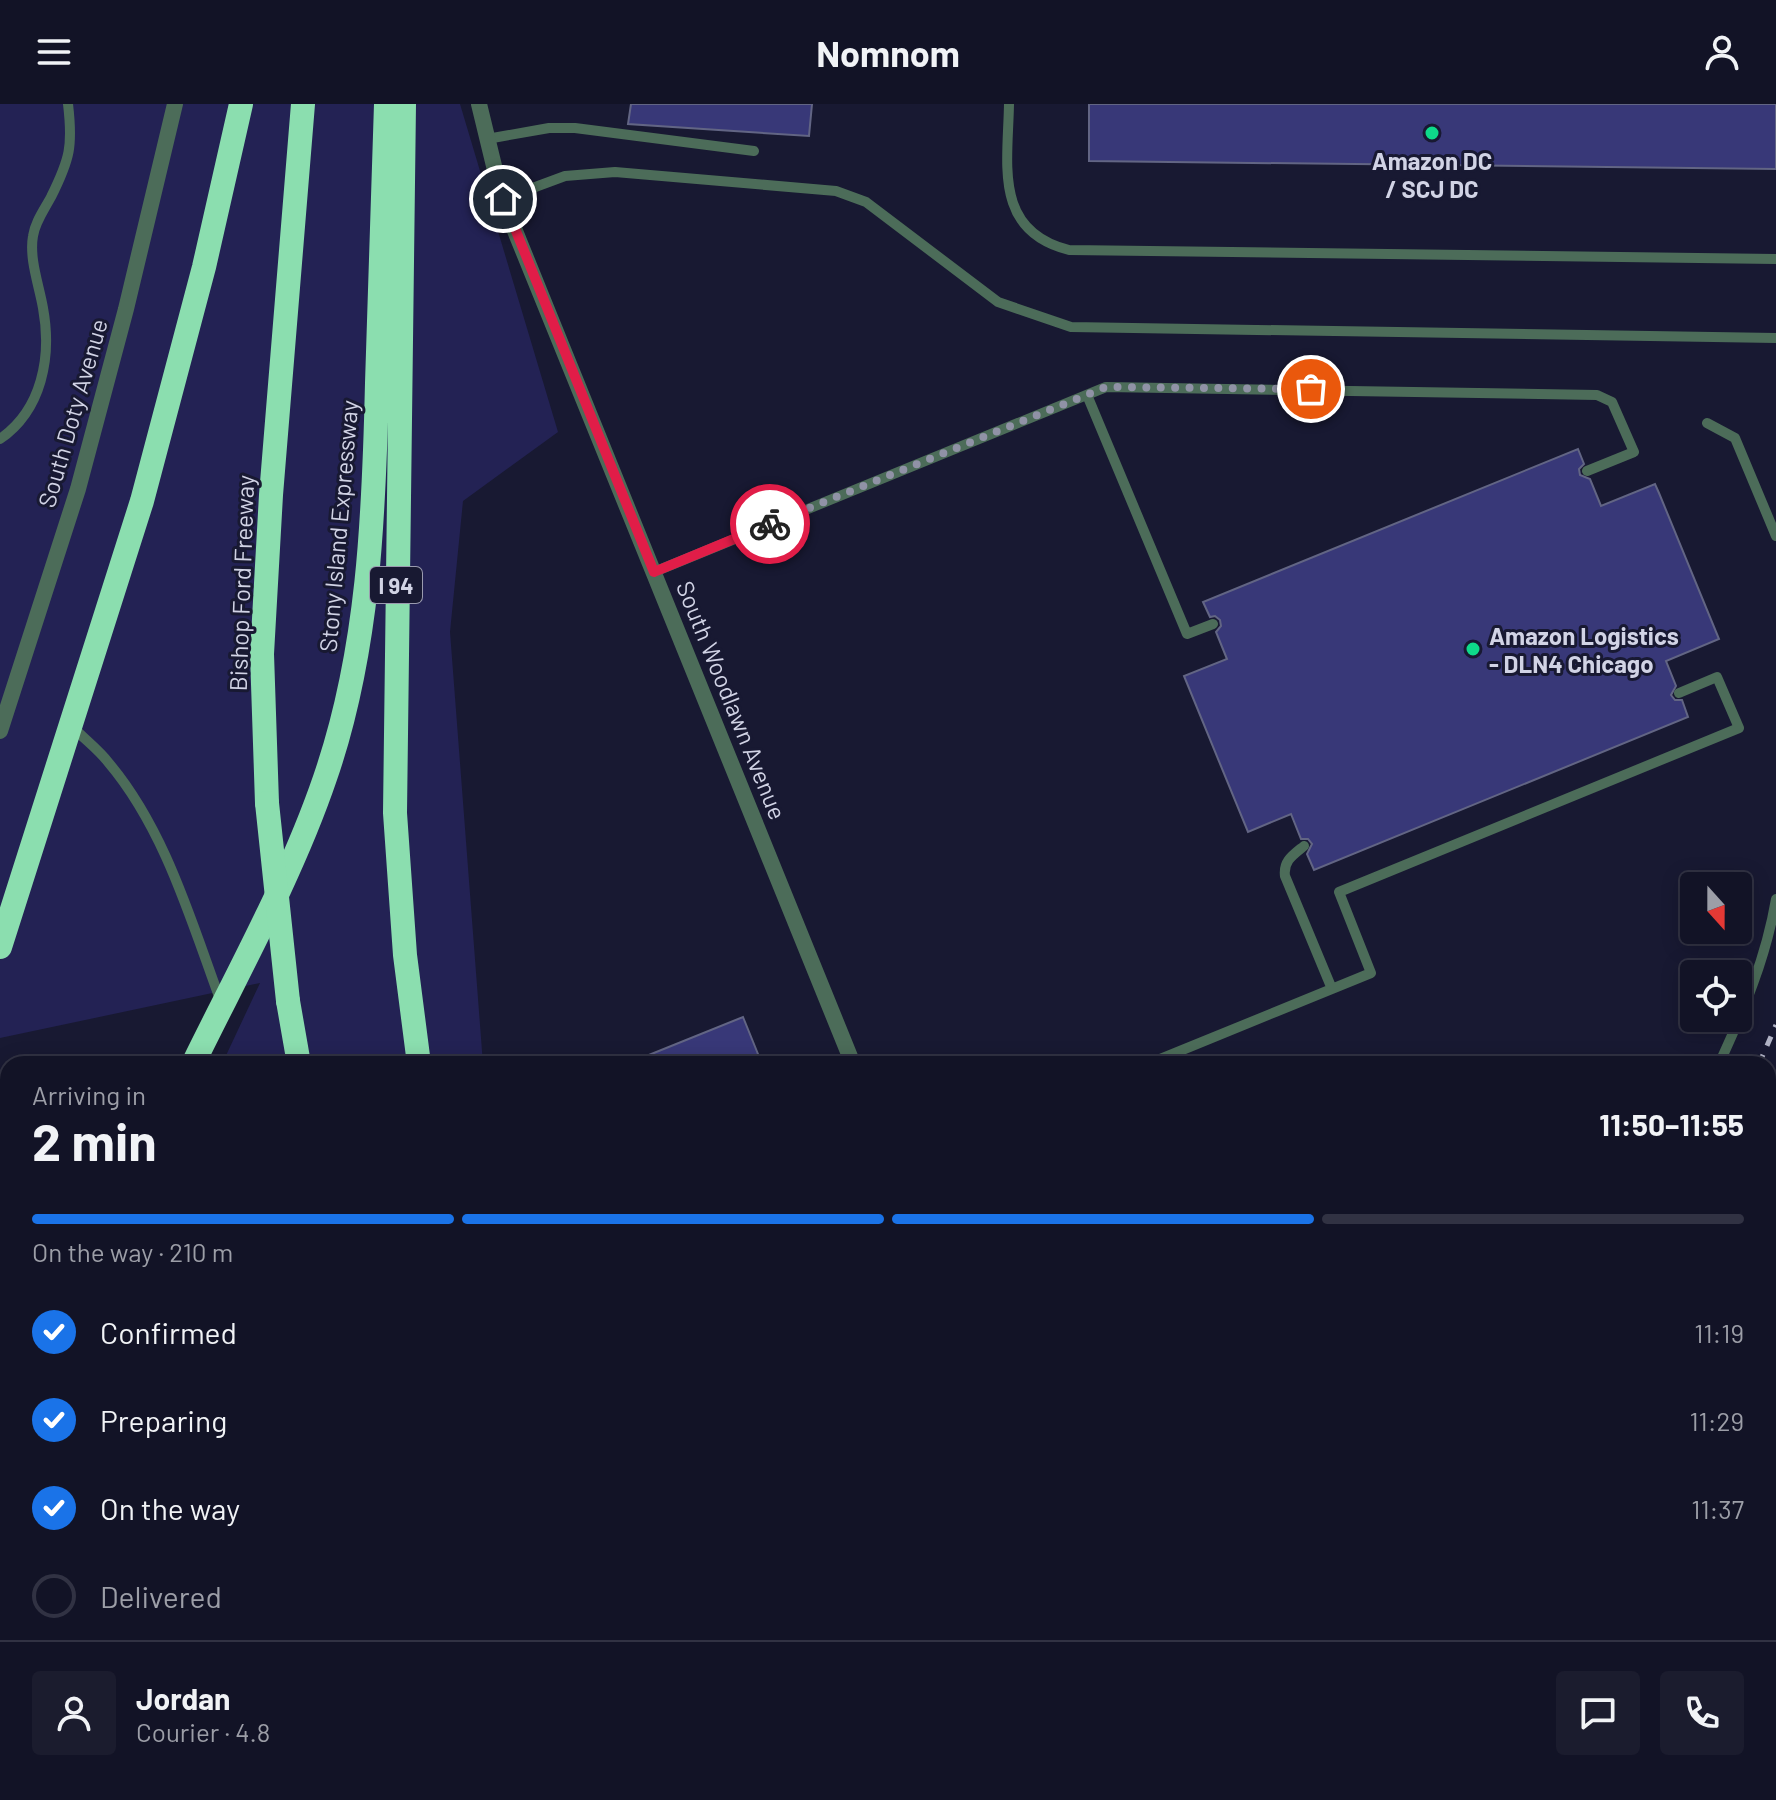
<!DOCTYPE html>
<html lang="en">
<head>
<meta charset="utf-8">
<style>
	:root { --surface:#121326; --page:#1b1c2e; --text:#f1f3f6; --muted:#9c9ea7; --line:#313243; --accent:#1a73e8 }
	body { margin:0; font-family:Barlow,sans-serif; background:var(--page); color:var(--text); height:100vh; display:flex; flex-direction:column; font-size:30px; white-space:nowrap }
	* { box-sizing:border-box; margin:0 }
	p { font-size:26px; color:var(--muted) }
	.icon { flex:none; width:44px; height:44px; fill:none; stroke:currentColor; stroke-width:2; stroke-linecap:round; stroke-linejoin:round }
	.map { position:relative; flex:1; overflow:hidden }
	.sheet { position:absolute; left:0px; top:952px; width:1776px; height:744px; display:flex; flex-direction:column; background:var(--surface); border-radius:24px 24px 0 0; box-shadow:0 4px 20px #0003,0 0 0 2px var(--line) }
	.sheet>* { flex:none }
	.needle { width:52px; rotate:159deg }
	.fabs { position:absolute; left:1680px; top:768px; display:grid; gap:16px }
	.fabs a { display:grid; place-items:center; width:72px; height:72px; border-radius:8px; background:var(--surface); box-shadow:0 4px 20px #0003,0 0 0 2px var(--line); font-size:40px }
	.pin { position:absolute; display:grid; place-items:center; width:68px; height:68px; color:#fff; margin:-34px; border:4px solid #fff; border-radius:50%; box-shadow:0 2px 8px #0007 }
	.courier { position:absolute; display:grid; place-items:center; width:80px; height:80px; margin:-40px; border:6px solid #e11d48; border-radius:50%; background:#fff; color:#222; box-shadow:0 2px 10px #0007 }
	.summary em { font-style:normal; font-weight:700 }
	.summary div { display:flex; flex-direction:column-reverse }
	.summary { display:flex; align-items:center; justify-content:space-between; height:136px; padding:0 32px }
	h1 { font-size:52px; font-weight:700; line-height:60px }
	.bar { display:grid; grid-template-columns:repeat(4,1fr); gap:12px 8px; align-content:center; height:96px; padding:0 32px }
	.bar i { height:10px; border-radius:6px; background:var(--line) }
	.bar .on { background:var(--accent) }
	.bar p { grid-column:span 4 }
	.line { display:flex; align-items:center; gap:20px; padding:0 32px; border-top:2px solid var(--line) }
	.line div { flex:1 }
	.round { display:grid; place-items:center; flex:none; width:84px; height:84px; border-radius:8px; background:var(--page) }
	ol { padding:0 32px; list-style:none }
	li { display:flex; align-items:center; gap:24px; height:88px }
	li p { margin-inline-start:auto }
	li .icon { padding:8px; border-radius:50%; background:var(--accent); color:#fff; stroke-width:4 }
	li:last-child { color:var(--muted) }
	li i { width:44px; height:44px; border:4px solid var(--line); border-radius:50% }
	header { display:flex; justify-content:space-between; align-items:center; height:104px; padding:0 32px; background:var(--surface); font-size:36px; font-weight:700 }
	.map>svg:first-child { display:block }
	.green { fill:#232254 }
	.building { fill:#383878; stroke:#626584; stroke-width:2 }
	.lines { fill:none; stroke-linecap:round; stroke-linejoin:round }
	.service { stroke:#4c6c59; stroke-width:10 }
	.tertiary { stroke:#4c6c59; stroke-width:16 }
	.secondary { stroke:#669a7c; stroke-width:16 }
	.motorway { stroke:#8bdeaf; stroke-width:24 }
	.rail { stroke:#b0b2c5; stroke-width:5; stroke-dasharray:10 10; stroke-linecap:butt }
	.motorway-bridge { stroke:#8bdeaf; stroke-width:24 }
	.done { stroke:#9092a6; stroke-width:8; stroke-dasharray:0 14.4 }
	.route { stroke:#e11d48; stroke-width:10 }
	.poi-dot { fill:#0ed98a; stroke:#181932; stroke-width:3 }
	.labels { text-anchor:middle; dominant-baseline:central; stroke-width:6; stroke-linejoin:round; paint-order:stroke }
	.shield { fill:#181932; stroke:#9a9baf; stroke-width:2 }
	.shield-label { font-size:22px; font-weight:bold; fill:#d1d3e5 }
	.poi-label { font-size:24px; font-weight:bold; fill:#d1d3e5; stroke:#181932 }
	.street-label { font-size:24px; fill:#d1d3e5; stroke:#181932 }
</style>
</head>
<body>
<header><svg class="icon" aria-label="menu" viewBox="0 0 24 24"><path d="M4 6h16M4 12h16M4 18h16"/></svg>Nomnom<svg class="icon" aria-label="person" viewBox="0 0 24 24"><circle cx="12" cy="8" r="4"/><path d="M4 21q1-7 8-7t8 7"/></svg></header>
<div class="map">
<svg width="1776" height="1696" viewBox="0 0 1776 1696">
	<rect width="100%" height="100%" fill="#181932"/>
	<path class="green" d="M0,0H460L558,328L463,397L450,528L483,960H222L260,879L0,934Z
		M8,1398V1688H772L777,1696H0V1415Z"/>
	<path class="building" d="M631,0H812L809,32L628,20Z
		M1089,0H1776V65L1089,57Z
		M1578,345L1584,360L1579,365L1580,371L1590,375L1601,402L1655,380L1659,389L1719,535L1666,557L1676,582L1671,591L1675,596H1682L1688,613L1314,766L1307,750L1312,740L1308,735H1301L1291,710L1248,728L1184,572L1227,555L1216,528L1221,522L1220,516L1215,512L1210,513L1203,498Z
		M743,913L762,960H629V959Z"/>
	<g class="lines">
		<path class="service" d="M1009,0C1008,60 993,127 1069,146L1776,155
			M487,35L549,24H575L754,47
			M503,95L565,72L615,68L836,87L866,98L998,198L1071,223L1776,234
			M1087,291L1187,530L1213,520
			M1707,319L1735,334L1776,432
			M0,335C42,306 52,253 43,204C39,181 29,155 33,132C35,118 44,106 51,93C70,55 73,42 68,0
			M654,468L1106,283L1597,291L1612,298L1634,348L1587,367
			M73,623C84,635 98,645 108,658C165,725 191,817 221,898
			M1304,742C1293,751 1283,757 1285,772L1332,885
			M1148,960L1371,869L1339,788L1739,624L1717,573L1679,589
			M1719,960C1744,906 1766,854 1776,795
			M1744,1688L1752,1696
			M1765,1688L1768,1696
			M1619,1696L1624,1688"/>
		<path class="tertiary" d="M479,0L495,66L511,117L853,960
			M0,627L78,385L126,205L175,0
			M1135,1688L1137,1696"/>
		<path class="secondary" d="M1768,1556L1776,1553
			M1357,1696L1377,1688
			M1457,1696L1474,1688"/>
		<path class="motorway" d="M404,0L395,709L405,851L419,960
			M267,699L262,550L271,391L303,0
			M0,843L142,397L204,163L241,0
			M288,897L299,960
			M193,960C238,868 292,771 325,674C369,547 374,411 377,279C380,186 383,93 386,0
			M0,1340L8,1325
			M552,1688L556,1696
			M672,1688L677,1696"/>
		<path class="rail" d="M1759,960L1776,921
			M1768,1019L1776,988
			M1566,1696L1568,1688"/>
		<path class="motorway-bridge" d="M267,699L288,897"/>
	</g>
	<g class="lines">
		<path class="done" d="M770,420L1106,283L1311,285"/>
		<path class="route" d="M503,95L654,468L770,420"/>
	</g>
	<g class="poi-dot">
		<circle cx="1432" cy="29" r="8"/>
		<circle cx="1473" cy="545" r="8"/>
	</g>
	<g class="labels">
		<rect class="shield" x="370" y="463" width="52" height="36" rx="6"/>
		<g class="shield-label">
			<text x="396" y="481">I 94</text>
		</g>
		<g class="poi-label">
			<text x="1432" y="56">Amazon DC<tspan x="1432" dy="28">/ SCJ DC</tspan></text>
			<text x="1489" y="531" text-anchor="start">Amazon Logistics<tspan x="1489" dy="28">- DLN4 Chicago</tspan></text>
		</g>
		<g class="street-label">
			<text transform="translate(72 309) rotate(-74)">South Doty Avenue</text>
			<text transform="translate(338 422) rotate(-85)">Stony Island Expressway</text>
			<text transform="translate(241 479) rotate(-88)">Bishop Ford Freeway</text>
			<text transform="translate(732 596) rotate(68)">South Woodlawn Avenue</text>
		</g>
	</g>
</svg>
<div class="fabs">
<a><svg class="needle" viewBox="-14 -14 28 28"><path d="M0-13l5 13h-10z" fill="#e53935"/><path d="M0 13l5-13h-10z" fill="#9c9ea7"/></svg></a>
<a><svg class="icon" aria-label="locate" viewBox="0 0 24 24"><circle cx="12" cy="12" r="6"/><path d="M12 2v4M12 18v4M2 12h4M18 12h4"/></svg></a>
</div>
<div class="pin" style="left:1311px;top:285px;background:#ea580c"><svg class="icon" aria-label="bag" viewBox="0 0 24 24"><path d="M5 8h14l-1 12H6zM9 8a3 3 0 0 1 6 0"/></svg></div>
<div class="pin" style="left:503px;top:95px;background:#1f2937"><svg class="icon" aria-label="home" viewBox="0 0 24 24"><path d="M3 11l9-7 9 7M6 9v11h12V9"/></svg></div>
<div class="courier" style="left:770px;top:420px"><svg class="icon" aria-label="bike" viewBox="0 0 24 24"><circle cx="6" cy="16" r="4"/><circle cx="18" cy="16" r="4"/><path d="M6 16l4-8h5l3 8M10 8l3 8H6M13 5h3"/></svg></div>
<section class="sheet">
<div class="summary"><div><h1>2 min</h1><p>Arriving in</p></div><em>11:50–11:55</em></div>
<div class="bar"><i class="on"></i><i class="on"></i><i class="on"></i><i></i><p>On the way · 210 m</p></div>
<ol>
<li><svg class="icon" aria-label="check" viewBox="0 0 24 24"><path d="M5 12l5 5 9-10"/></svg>Confirmed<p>11:19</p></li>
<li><svg class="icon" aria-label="check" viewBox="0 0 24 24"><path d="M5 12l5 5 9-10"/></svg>Preparing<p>11:29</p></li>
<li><svg class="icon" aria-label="check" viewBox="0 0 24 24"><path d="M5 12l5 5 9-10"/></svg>On the way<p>11:37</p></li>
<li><i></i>Delivered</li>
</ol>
<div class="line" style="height:144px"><a class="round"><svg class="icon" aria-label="person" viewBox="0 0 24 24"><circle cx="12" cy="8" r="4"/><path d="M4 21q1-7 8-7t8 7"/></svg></a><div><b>Jordan</b><p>Courier · 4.8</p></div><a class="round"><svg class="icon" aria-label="chat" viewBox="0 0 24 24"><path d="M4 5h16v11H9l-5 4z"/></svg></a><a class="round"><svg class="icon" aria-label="phone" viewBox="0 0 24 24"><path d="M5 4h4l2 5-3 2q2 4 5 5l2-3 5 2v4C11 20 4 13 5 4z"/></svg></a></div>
</section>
</div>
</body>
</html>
